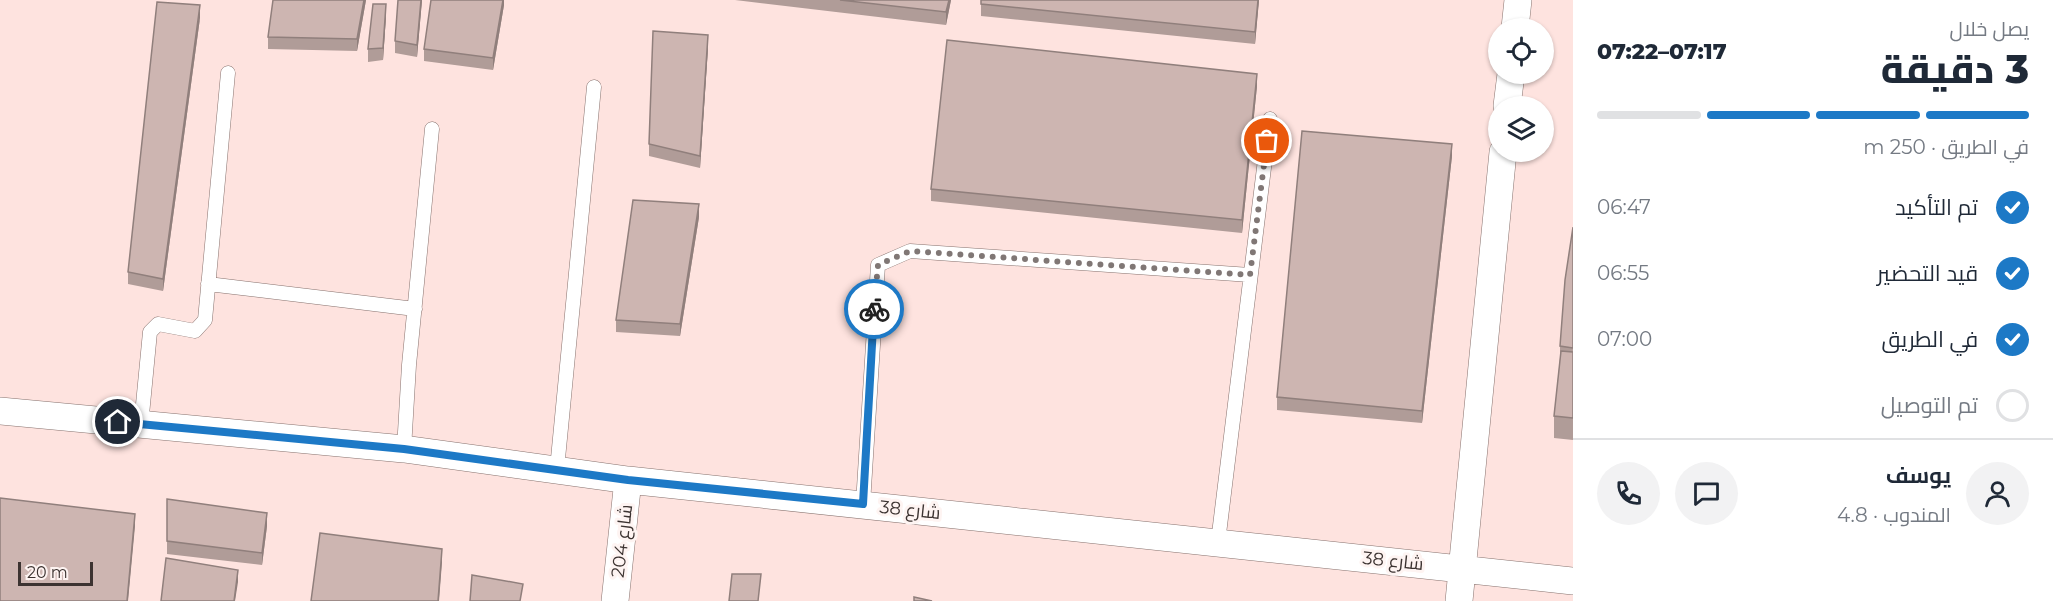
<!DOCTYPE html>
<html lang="ar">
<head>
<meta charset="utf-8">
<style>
	:root { --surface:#fff; --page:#f2f2f3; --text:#1f2937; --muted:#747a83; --line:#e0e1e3; --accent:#1d79c6 }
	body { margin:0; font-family:Montserrat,Cairo,sans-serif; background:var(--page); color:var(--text); direction:rtl; height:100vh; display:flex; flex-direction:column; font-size:22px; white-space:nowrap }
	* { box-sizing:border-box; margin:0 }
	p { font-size:20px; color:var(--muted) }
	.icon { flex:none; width:33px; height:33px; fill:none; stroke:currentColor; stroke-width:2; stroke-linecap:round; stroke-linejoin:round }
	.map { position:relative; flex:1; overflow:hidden; direction:ltr }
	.side { display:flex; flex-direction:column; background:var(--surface); width:480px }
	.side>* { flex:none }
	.controls { position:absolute; left:1488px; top:18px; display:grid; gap:12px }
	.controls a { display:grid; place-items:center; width:66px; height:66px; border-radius:50%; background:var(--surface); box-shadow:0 2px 4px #0004; font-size:30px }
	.scale { position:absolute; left:18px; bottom:15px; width:75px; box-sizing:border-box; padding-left:6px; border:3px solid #3c3331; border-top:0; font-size:16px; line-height:21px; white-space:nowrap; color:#3c3331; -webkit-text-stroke:4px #fef4f2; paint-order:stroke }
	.pin { position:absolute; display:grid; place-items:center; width:51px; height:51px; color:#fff; margin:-26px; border:3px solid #fff; border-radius:50%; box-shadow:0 2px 6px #0007 }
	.courier { position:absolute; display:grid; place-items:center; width:60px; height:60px; margin:-30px; border:4px solid #1d79c6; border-radius:50%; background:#fff; color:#222; box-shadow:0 2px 8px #0007 }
	.overview em { font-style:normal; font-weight:800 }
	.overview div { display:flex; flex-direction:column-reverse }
	.overview { display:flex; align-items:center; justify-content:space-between; height:102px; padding:0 24px }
	h1 { font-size:39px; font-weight:800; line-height:45px }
	.bar { display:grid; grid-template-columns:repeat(4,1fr); gap:9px 6px; align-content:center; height:72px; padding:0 24px }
	.bar i { height:8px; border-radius:4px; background:var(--line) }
	.bar .active { background:var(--accent) }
	.bar p { grid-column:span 4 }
	.line { display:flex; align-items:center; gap:15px; padding:0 24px; border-top:2px solid var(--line) }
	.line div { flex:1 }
	.round { display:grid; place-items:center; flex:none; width:63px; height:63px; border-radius:32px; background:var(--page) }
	ol { padding:0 24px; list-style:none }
	li { display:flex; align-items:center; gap:18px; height:66px }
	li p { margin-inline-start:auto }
	li .icon { padding:6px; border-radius:50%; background:var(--accent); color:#fff; stroke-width:4 }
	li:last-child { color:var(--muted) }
	li i { width:33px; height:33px; border:3px solid var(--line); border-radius:50% }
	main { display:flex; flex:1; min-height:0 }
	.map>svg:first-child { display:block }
	.built { fill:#fee3df; fill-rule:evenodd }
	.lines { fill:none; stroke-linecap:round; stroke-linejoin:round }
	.lane-casing { stroke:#87726e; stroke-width:15 }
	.street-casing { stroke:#87726e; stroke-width:28 }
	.lane { stroke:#fff; stroke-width:14 }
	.street { stroke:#fff; stroke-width:27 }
	.wall { fill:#b09c98 }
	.shaded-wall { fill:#907f7c }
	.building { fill:#cdb5b1; stroke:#907f7c; stroke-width:1.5 }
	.done { stroke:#807775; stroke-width:6; stroke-dasharray:0 10.8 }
	.route { stroke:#1d79c6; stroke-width:8 }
	.labels { text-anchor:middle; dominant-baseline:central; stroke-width:6; stroke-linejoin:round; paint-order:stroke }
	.street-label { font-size:18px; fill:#3c3331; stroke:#fef4f2 }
</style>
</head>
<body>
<main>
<section class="side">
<div class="overview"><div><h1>3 دقيقة</h1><p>يصل خلال</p></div><em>07:17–07:22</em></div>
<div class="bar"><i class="active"></i><i class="active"></i><i class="active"></i><i></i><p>في الطريق · 250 m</p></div>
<ol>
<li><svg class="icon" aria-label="check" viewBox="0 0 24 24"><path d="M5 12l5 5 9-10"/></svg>تم التأكيد<p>06:47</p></li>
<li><svg class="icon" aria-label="check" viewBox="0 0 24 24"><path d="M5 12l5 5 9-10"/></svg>قيد التحضير<p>06:55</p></li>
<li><svg class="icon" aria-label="check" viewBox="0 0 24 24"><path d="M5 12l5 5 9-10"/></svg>في الطريق<p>07:00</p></li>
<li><i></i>تم التوصيل</li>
</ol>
<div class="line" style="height:108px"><a class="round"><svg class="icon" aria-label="person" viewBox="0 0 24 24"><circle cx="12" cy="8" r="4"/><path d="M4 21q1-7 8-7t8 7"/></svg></a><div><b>يوسف</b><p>المندوب · 4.8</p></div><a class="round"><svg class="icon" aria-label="chat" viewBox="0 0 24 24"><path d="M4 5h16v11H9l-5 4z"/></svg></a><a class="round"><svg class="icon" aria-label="phone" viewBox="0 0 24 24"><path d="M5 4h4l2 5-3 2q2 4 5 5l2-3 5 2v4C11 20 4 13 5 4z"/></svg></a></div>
</section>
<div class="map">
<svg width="1573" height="601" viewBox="0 0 1573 601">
	<rect width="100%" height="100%" fill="#fef4f2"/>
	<path class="built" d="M0,0H1573V601H0ZM1498,28H1544V74H1498ZM1498,106H1544V152H1498Z"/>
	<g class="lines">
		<g class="lane-casing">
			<path id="lane" d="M208,284L415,309
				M141,425L150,332L158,324L195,331L205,320L228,73
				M404,449L409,365L432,129
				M557,469L594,87
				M863,504L878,265L910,251L1250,275
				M1218,542L1270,119"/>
		</g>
		<g class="street-casing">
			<path id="street" d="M1515,28L1518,0
				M1507,106L1511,74
				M0,411L404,449L628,480L1573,581
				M615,601L628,480
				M1459,601L1503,152"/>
		</g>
		<use href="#lane" class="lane"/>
		<use href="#street" class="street"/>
	</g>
	<path class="wall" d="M273,0H366L357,51L268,49V37Z
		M422,0L417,57L395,53V41Z
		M504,0V5L493,70L424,61V49Z
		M735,0H951L946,25Z
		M1259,0L1255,44L981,16V4Z
		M386,16L383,60L368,62V49Z
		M200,18L163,291L128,284V272Z
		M708,48L700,168L649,156V144Z
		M1257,86L1242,233L931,201V189Z
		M1452,156L1422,423L1277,410V397Z
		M699,217L680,336L616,332V320Z
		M1573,227V440L1554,438V416L1560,358V346Z
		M167,499L267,526L262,565L167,554Z"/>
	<path class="shaded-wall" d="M364,0H366L357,51V39Z
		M421,0H422L417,57V45Z
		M503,0H504V5L493,70V58Z
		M949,0H951L946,25V12Z
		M1258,0H1259L1255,44V32Z
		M386,4V16L383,60V48Z
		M200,5V18L163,291V279Z
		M708,35V48L700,168V156Z
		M1257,74V86L1242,233V220Z
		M1452,144V156L1422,423V411Z
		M699,204V217L680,336V324Z
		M267,513V526L262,565V553Z
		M135,514V526L128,601H127Z
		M442,549V562L439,601H438Z
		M238,570V582L235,601H234Z"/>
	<path class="building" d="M273,0H364L357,39L268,37Z
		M398,0H421L417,45L395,41Z
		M431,0H503L493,58L424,49Z
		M840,0H949L946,12Z
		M981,0H1258L1255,32L981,4Z
		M157,2L200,5L163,279L128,272Z
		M373,4H386L383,48L368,49Z
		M653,31L708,35L700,156L649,144Z
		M947,40L1257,74L1242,220L931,189Z
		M1302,131L1452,144L1422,411L1277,397Z
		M633,200L699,204L680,324L616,320Z
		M1573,227V348L1560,346L1565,280Z
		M1561,351L1573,352V418L1554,416Z
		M0,498L135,514L127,601H0Z
		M167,499L267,513L262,553L167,541Z
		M320,533L442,549L438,601H311Z
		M166,558L238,570L234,601H161Z
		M732,574H761L758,601H729Z
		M472,575L523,584L520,601H470Z
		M914,597L932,601H914Z"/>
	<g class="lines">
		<path class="done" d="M874,309L878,265L910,251L1250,275L1267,141"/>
		<path class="route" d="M118,422L404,449L628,480L863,504L874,309"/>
	</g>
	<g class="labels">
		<g class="street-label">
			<text transform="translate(910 510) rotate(6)">شارع 38</text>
			<text transform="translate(622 541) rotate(-83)">شارع 204</text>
			<text transform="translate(1393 561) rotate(6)">شارع 38</text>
		</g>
	</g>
</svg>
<div class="controls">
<a><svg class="icon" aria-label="locate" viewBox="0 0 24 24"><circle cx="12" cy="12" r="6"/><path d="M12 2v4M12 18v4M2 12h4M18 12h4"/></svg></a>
<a><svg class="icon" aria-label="layers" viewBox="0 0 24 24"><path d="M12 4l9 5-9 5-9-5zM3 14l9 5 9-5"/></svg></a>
</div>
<div class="scale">20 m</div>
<div class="pin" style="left:1267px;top:141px;background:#ea580c"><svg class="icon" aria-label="bag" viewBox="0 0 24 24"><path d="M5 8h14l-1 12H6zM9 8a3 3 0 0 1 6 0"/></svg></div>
<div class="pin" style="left:118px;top:422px;background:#1f2937"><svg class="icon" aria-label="home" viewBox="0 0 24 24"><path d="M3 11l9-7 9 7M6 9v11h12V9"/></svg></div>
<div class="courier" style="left:874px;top:309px"><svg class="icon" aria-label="bike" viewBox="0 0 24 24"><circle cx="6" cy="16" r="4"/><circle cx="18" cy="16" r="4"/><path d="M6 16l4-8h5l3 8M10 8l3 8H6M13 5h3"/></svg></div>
</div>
</main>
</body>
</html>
